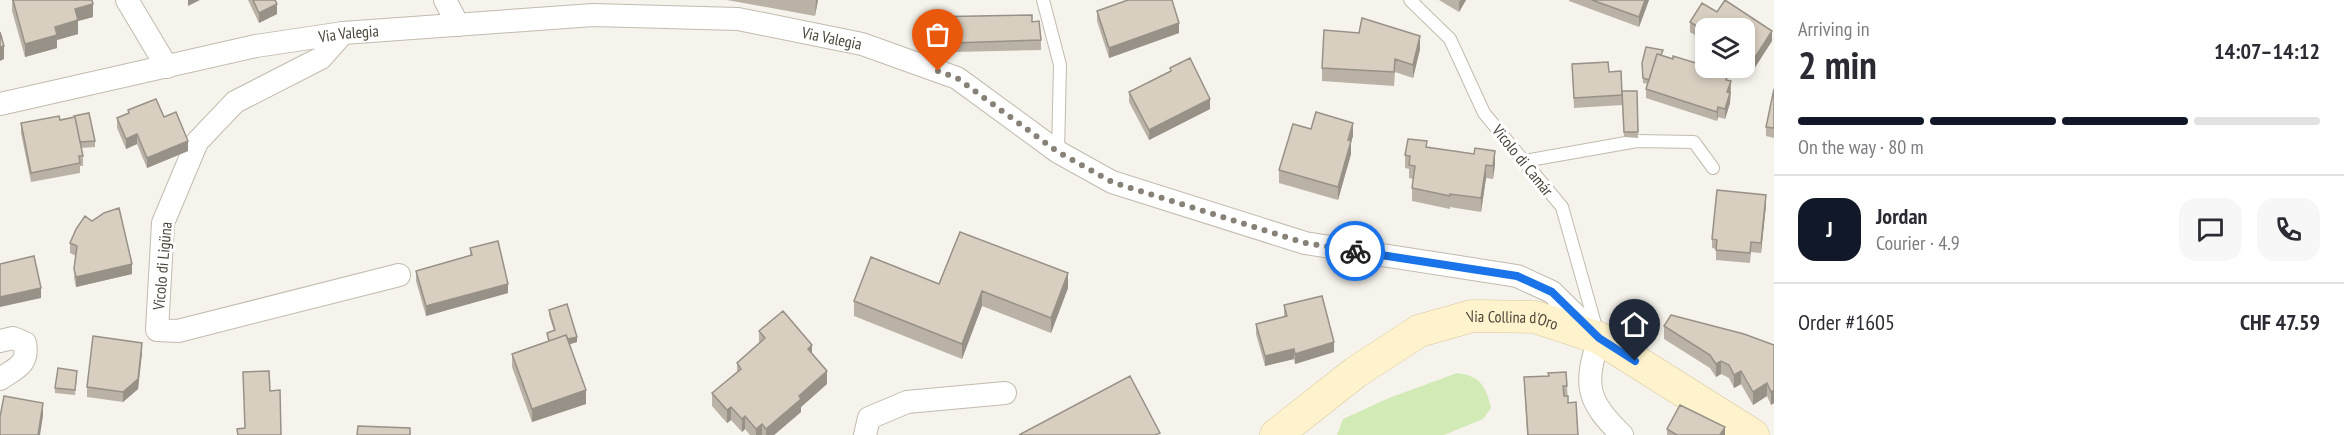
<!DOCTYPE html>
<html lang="en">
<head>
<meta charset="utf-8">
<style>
	:root { --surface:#fff; --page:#f7f7f7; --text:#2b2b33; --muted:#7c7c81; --line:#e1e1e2; --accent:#111827 }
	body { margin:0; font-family:"PT Sans Narrow",sans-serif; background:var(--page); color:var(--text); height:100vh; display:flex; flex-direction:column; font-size:22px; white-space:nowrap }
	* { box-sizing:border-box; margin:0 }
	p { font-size:20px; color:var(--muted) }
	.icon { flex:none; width:33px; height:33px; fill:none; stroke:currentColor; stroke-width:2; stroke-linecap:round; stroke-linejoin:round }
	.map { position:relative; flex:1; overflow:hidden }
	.details { display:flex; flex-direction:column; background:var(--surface); width:570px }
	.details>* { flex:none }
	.tools { position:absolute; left:1695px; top:18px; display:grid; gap:12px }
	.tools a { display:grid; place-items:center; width:60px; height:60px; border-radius:12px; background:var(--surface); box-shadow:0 3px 9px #0003; font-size:30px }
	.pin { position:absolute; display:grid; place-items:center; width:51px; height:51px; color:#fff; margin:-62px -26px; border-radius:50% 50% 50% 0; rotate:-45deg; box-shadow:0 0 6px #0007 }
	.pin .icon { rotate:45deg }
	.courier { position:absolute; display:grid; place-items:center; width:60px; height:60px; margin:-30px; border:4px solid #1a73e8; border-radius:50%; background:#fff; color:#222; box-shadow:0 2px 8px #0007 }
	.summary em { font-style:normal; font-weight:600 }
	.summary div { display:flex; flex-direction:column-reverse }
	.summary { display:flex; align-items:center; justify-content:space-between; height:102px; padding:0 24px }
	h1 { font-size:39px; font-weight:600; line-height:45px }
	.bar { display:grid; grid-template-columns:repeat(4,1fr); gap:9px 6px; align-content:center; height:72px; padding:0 24px }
	.bar i { height:8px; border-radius:4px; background:var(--line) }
	.bar .active { background:var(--accent) }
	.bar p { grid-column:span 4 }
	.line { display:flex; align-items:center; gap:15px; padding:0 24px; border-top:2px solid var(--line) }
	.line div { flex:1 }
	.round { display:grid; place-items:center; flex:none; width:63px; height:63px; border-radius:18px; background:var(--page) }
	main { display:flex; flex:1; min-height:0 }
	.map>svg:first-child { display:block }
	.green { fill:#d2eab5 }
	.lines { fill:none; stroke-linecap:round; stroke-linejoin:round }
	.lane-casing { stroke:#c2bbae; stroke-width:14 }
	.street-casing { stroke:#c2bbae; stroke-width:24 }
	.secondary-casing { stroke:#d6c79b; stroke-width:33 }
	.lane { stroke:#fff; stroke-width:12 }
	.street { stroke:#fff; stroke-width:22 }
	.secondary { stroke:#fff3cd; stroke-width:32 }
	.wall { fill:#bab2a6 }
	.shaded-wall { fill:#979187 }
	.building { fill:#d8cfc1; stroke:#979187; stroke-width:1.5 }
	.done { stroke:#878178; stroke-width:6; stroke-dasharray:0 10.8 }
	.route { stroke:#1a73e8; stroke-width:8 }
	.labels { text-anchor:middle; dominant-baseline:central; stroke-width:6; stroke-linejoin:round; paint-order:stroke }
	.street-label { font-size:16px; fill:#4b4439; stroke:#fff }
</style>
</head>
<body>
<main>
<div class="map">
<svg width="1774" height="435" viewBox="0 0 1774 435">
	<rect width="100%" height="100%" fill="#f6f3ec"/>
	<path class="green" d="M1457,373C1481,376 1486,387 1491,408L1483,419L1444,435H1337L1343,419L1389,398Z"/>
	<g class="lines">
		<g class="lane-casing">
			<path id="lane" d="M1043,0L1060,65L1058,152
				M1410,0L1450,39L1484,113L1562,207L1597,331
				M1524,161L1637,141L1694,142L1713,168"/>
		</g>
		<g class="street-casing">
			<g id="street">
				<path d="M127,0L167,67"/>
				<path d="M445,0L458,25"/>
				<path d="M343,33L321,58L235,102L197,142L163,223L157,330L178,331L399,275"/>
				<path id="s1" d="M0,104L256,46L343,33L593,15L738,19L862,44L957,78L1058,152L1112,182L1305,243L1517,276L1552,292L1599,338C1584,385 1586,400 1622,435"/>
				<path d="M0,341L13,338L25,343C29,365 16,368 0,379"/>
				<path d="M865,435L869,418L907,402L1005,393"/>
			</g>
		</g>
		<g class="secondary-casing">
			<g id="secondary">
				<path id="s2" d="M1276,435L1356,372L1419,331L1472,316L1535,317L1599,338L1753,435"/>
			</g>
		</g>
		<use href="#lane" class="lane"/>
		<use href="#street" class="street"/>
		<use href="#secondary" class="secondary"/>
	</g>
	<path class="wall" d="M12,0H92L93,17L78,21V34L57,40V48L25,57L12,11Z
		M248,0H275L277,14L259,23Z
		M727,0H818L815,16Z
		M1439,0H1466L1459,12Z
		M1569,0H1649L1639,27L1569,1Z
		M1097,11L1179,33L1109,58L1097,21Z
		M1717,12L1772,41L1752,72L1744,67V28H1706V42L1690,32V22Z
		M925,17L1032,22L1041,40V50L953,52L952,48L925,26Z
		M1359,33L1420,49L1413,78L1395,72L1394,86L1322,81V68Z
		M1663,55L1729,81L1731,91L1730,103L1725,119L1718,117L1717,121L1646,98V89L1647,84L1643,83L1642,63Z
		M1572,64L1622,91H1637L1638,138L1624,137L1622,103V105L1574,108Z
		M1170,68L1210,109L1149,140L1129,102V92L1170,71Z
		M1774,89V138L1766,136V127Z
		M128,110L188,151L147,168L137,144L126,149L117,128V118L128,113Z
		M60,120L95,141V147L81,148L83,156V166H80V173L31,182L21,133V123Z
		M1311,129L1353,136L1351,142V154L1338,200L1279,183V170Z
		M1427,147L1495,164L1493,179L1486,178L1481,212L1450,207V209L1412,201V188L1413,179L1409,178V169L1405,168V155Z
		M1766,205L1761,253L1751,252L1750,263L1716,260V249L1712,248V239Z
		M70,243L132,274L76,287L74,278L76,256L70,253Z
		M470,248L508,293L426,316L416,281V271L470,255Z
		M939,284L1068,288L1051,333L982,306L962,359L854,316V301Z
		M1284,305L1334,352L1295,364L1294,359L1265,366L1256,334V324L1284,317Z
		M549,310L577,342L570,344L586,404L532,422L512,367V354L548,341L547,333L554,331L549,315Z
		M1664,326L1774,345V403L1771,405L1767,396L1753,405L1741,384L1734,388L1729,378L1721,374L1716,377L1710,368L1664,339Z
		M759,331L812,354L827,384L801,407V412L774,435H750L745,429L742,432L731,420L727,423L712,406V393L737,372V363L759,344Z
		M142,353L138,389L123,402L87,397V387Z
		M77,376L75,395L55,393V388Z
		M1524,377L1567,386L1568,403L1578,435H1527Z
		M1667,429L1725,435H1667Z"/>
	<path class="shaded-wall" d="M188,0H200L188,6Z
		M816,0H818L815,16Z
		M1461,0H1466L1459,12V2Z
		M1645,0H1649L1639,27V17Z
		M93,4V17L78,21V34L57,40V48L25,57V44L55,27L75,9Z
		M277,4V14L259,23V13Z
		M1179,23V33L1109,58V48Z
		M1772,31V41L1752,72V62Z
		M1420,36V49L1413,78V65Z
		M4,46V59L0,61V47Z
		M1731,81L1730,103L1725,119V109L1727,92Z
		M1210,99V109L1149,140V130Z
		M1718,107V117L1717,121V112Z
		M1353,123V136L1351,142V154L1338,200V187Z
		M137,134V144L126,149V139Z
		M188,141V151L147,168V158Z
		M1495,151V164L1493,179V166Z
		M1486,165V178L1481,212V198Z
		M1766,195V205L1761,253V243Z
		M132,264V274L76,287V277Z
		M1068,273V288L1051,333V318Z
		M508,284V293L426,316V306Z
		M41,288V298L0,307V297Z
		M982,291V306L962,359V344Z
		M577,337V342L550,350V345Z
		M1334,342V352L1295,364V354Z
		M142,343V353L138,389L123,402V392Z
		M812,345V358L808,349Z
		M1294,349V359L1265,366V356Z
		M1721,361V374L1716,377V364Z
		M827,371V384L801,407V412L774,435H766V429L799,396Z
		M1741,371V384L1734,388V375Z
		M1767,383V396L1753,405V392Z
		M586,390V404L532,422V409Z
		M1774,390V403L1771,405V392Z
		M43,403V416L40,435H38Z
		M731,407V420L727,423V410Z
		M745,416V429L742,432V419Z
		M762,424V435H756V429Z
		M1725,427V435H1720Z"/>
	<path class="building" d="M13,0H92L93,4L75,9L78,20L55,27L57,35L25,44Z
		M253,0H275L277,4L259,13Z
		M1128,0H1172L1179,23L1109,48L1097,11Z
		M1592,0H1645L1639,17Z
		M1725,0L1772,31L1752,62L1744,57V28H1706V32L1690,22L1702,3L1717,12Z
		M1032,15V22L1039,21L1041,40L953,43L952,38L925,17Z
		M1362,18L1420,36L1413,65L1395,59L1394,72L1322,68L1324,30L1359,33Z
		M0,32L4,46L0,47Z
		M1646,47L1663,50L1661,55L1657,54L1649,80L1643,78L1642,63Z
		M1657,54L1673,59V56L1706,66V68H1710L1729,73L1726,80L1731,81L1727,92L1730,93L1725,109L1718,107L1717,112L1646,89Z
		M1190,58L1210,99L1149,130L1129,92L1171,71L1170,68Z
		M1608,62L1609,72L1621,71L1622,95L1574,98L1572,64Z
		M1774,89V128L1766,127Z
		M1622,91H1637L1638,132H1624Z
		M156,99L164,117L176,112L188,141L147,158L137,134L126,139L117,118L129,113L128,110Z
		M1316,112L1353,123L1348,140L1351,141L1338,187L1279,170L1293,124L1311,129Z
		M89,113L95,141L80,142L75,117L74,116Z
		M59,116L60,120L75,117L83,156H79L80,163L31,173L21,123Z
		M1408,139L1427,141L1426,147L1474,154L1475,148L1495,151L1493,166L1486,165L1481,198L1450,194V196L1412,188L1415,166L1409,165L1410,156L1405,155Z
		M1717,190L1766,195L1761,243L1751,242L1750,253L1716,250L1717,240L1712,239Z
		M119,208L132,264L76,277L74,269L77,246L70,243L76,229L85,216L92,221L104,213Z
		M960,232L1068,273L1051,318L982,291L962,344L854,301L871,257L939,284Z
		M498,241L508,284L426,306L416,271L472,255L470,248Z
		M34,256L41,288L0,297V264Z
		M1322,296L1334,342L1295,354L1294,349L1265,356L1256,324L1287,316L1284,305Z
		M567,304L577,337L568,339L566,335L549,341L547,333L555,330L549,310Z
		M783,311L812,345L808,349L827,371L799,396L801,399L766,429L762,424L756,429L745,416L742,419L731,407L727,410L712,393L741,369L737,363L765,338L759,331Z
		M1671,315L1744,334L1774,345V390L1771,392L1767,383L1753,392L1741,371L1734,375L1729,365L1721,361L1716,364L1710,355L1664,326Z
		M566,335L586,390L532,409L512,354Z
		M93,336L142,343L138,379L123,392L87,387Z
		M58,368L77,371L75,390L55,388Z
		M269,371L270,391L280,390L281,435H238L237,429L245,428L243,372Z
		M1566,372L1567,386H1563L1564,396H1568V403L1576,402L1578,435H1528L1524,377L1549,376L1548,373Z
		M1130,376L1160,433L1155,435H1019Z
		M4,396L43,403L38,435H0V417Z
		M1680,405L1725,427L1720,435H1677L1667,429Z
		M358,426L410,428V435H357Z"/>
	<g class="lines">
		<path class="done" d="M938,71L957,78L1058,152L1112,182L1305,243L1355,251"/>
		<path class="route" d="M1355,251L1517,276L1552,292L1599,338L1635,361"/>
	</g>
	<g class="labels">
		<g class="street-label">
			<text stroke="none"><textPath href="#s1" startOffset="356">Via Valegia</textPath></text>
			<text stroke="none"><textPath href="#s1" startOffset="842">Via Valegia</textPath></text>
			<text transform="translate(1523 160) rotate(51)">Vicolo di Camár</text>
			<text transform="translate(162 266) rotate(-85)">Vicolo di Ligüna</text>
			<text stroke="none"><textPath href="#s2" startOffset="273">Via Collina d'Oro</textPath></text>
		</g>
	</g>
</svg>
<div class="tools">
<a><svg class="icon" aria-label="layers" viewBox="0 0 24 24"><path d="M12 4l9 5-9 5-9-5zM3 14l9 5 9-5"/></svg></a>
</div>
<div class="pin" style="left:938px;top:71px;background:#ea580c"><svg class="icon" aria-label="bag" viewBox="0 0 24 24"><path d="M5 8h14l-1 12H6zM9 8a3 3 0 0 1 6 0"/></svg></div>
<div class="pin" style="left:1635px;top:361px;background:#1f2937"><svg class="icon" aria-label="home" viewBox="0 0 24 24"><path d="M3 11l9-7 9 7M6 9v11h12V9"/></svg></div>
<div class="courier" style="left:1355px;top:251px"><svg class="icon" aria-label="bike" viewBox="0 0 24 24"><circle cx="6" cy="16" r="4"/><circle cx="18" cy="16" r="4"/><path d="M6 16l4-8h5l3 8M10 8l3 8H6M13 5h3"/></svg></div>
</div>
<section class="details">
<div class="summary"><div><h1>2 min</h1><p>Arriving in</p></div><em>14:07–14:12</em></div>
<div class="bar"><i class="active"></i><i class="active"></i><i class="active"></i><i></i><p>On the way · 80 m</p></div>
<div class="line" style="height:108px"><b class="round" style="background:var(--accent);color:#fff">J</b><div><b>Jordan</b><p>Courier · 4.9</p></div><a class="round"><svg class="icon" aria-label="chat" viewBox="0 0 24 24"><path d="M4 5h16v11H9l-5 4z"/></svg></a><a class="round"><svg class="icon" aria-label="phone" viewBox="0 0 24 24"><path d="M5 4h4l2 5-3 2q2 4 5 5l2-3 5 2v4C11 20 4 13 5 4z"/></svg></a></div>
<div class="line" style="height:78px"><div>Order #1605</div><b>CHF 47.59</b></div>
</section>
</main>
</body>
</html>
